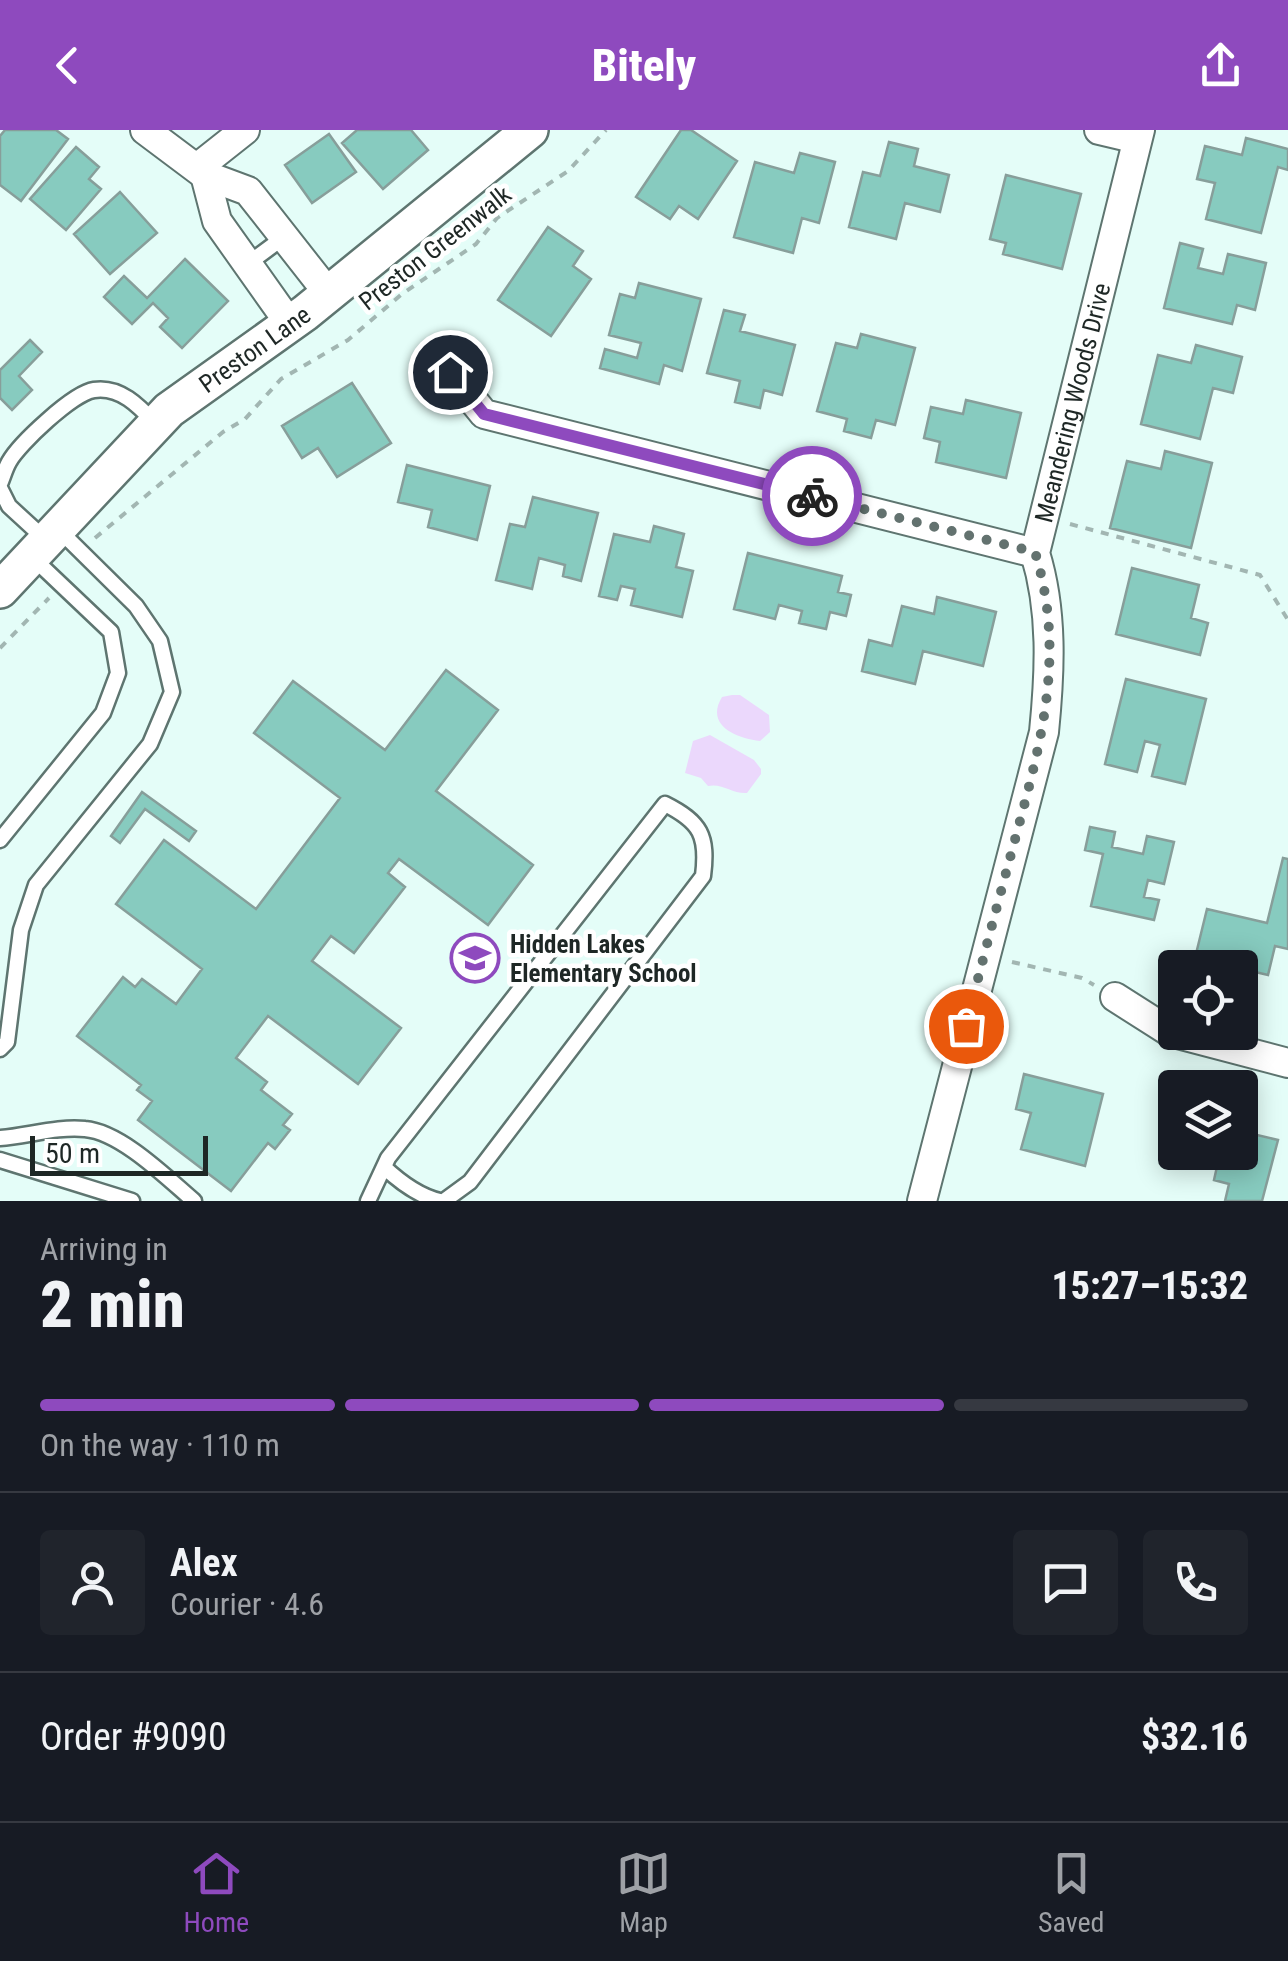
<!DOCTYPE html>
<html lang="en">
<head>
<meta charset="utf-8">
<style>
	:root { --surface:#171b24; --page:#20242c; --text:#f1f3f6; --muted:#9ea1a6; --line:#363941; --accent:#8e4abe }
	body { margin:0; font-family:"Roboto Condensed",sans-serif; background:var(--page); color:var(--text); height:100vh; display:flex; flex-direction:column; font-size:38px; white-space:nowrap }
	* { box-sizing:border-box; margin:0 }
	p { font-size:32px; color:var(--muted) }
	.icon { flex:none; width:55px; height:55px; fill:none; stroke:currentColor; stroke-width:2; stroke-linecap:round; stroke-linejoin:round }
	.map { position:relative; height:1071px; overflow:hidden }
	.side { display:flex; flex-direction:column; background:var(--surface); flex:1 }
	.side>* { flex:none }
	.tools { position:absolute; left:1158px; top:820px; display:grid; gap:20px }
	.tools a { display:grid; place-items:center; width:100px; height:100px; border-radius:10px; background:var(--surface); box-shadow:0 5px 25px #0003; font-size:50px }
	.scale { position:absolute; left:30px; bottom:25px; width:178px; box-sizing:border-box; padding-left:10px; border:5px solid #1e2725; border-top:0; font-size:28px; line-height:35px; white-space:nowrap; color:#1e2725; -webkit-text-stroke:8px #fff; paint-order:stroke }
	.pin { position:absolute; display:grid; place-items:center; width:85px; height:85px; color:#fff; margin:-42px; border:5px solid #fff; border-radius:50%; box-shadow:0 2px 10px #0007 }
	.courier { position:absolute; display:grid; place-items:center; width:100px; height:100px; margin:-50px; border:8px solid #8e4abe; border-radius:50%; background:#fff; color:#222; box-shadow:0 2px 12px #0007 }
	.overview em { font-style:normal; font-weight:800 }
	.overview div { display:flex; flex-direction:column-reverse }
	.overview { display:flex; align-items:center; justify-content:space-between; height:170px; padding:0 40px }
	h1 { font-size:65px; font-weight:800; line-height:75px }
	.bar { display:grid; grid-template-columns:repeat(4,1fr); gap:15px 10px; align-content:center; height:120px; padding:0 40px }
	.bar i { height:12px; border-radius:8px; background:var(--line) }
	.bar .on { background:var(--accent) }
	.bar p { grid-column:span 4 }
	.line { display:flex; align-items:center; gap:25px; padding:0 40px; border-top:2px solid var(--line) }
	.line div { flex:1 }
	.round { display:grid; place-items:center; flex:none; width:105px; height:105px; border-radius:10px; background:var(--page) }
	header { display:flex; justify-content:space-between; align-items:center; height:130px; padding:0 40px; background:var(--accent); color:#fff; font-size:45px; font-weight:800 }
	.tabs { display:flex; justify-content:space-around; align-items:center; height:140px; border-top:2px solid var(--line); background:var(--surface); font-size:28px; color:var(--muted) }
	.tabs a { display:grid; justify-items:center; gap:5px }
	.tabs .on { color:var(--accent) }
	.map>svg:first-child { display:block }
	.green { fill:#ebd8fc }
	.building { fill:#87cbbf; stroke:#879e9a; stroke-width:2.5 }
	.lines { fill:none; stroke-linecap:round; stroke-linejoin:round }
	.service-casing { stroke:#5e7570; stroke-width:19 }
	.minor-casing { stroke:#5e7570; stroke-width:32 }
	.tertiary-casing { stroke:#5e7570; stroke-width:40 }
	.path { stroke:#a2b6b2; stroke-width:4; stroke-dasharray:8 8; stroke-linecap:butt }
	.service { stroke:#fff; stroke-width:14 }
	.minor { stroke:#fff; stroke-width:28 }
	.tertiary { stroke:#fff; stroke-width:35 }
	.done { stroke:#63726f; stroke-width:10; stroke-dasharray:0 18 }
	.route { stroke:#8e4abe; stroke-width:12 }
	.labels { text-anchor:middle; dominant-baseline:central; stroke-width:9; stroke-linejoin:round; paint-order:stroke }
	.street-label { font-size:25px; fill:#1e2725; stroke:#fff }
	.poi-label { font-size:25px; font-weight:bold; fill:#1e2725; stroke:#fff; text-anchor:start }
</style>
</head>
<body>
<header><svg class="icon" aria-label="back" viewBox="0 0 24 24"><path d="M15 5l-7 7 7 7"/></svg>Bitely<svg class="icon" aria-label="share" viewBox="0 0 24 24"><path d="M12 15V3M7 8l5-5 5 5M5 13v7h14v-7"/></svg></header>
<div class="map">
<svg width="1288" height="1071" viewBox="0 0 1288 1071">
	<rect width="100%" height="100%" fill="#e4fdf8"/>
	<path class="green" d="M732,565H740L769,585L770,602L760,611C735,608 705,595 722,567Z
		M710,605L754,630L761,639V644L747,663C732,664 723,653 708,656L701,648L685,643L693,611Z"/>
	<path class="building" d="M5,0H56L68,9L21,71L0,55V6Z
		M357,0H411L428,20L383,59L342,13Z
		M681,0H691L737,31L698,89L679,76L670,89L636,67Z
		M329,4L356,42L312,73L285,35Z
		M1246,8L1288,19V40L1278,37L1261,103L1206,89L1215,53L1197,49L1205,16L1242,25Z
		M889,12L918,19L914,36L949,45L940,82L905,73L896,109L849,97L863,42L880,46Z
		M76,17L99,37L89,49L101,59L66,100L30,69Z
		M800,23L835,32L819,93L802,88L793,123L734,107L755,32L794,43Z
		M1006,45L1081,64L1062,139L1003,124L1006,113L990,109Z
		M120,62L157,103L110,144L74,104Z
		M548,97L583,121L573,136L591,149L551,206L498,170Z
		M1180,113L1203,119L1198,138L1223,144L1228,124L1266,133L1255,180L1237,175L1232,194L1164,178Z
		M185,129L228,171L182,218L160,197L168,188L153,173L132,194L104,167L124,146L147,168Z
		M639,153L701,169L682,241L664,235L659,254L600,238L605,219L637,228L641,213L609,205L620,164L635,168Z
		M724,180L745,185L740,201L795,215L782,265L764,260L760,278L735,272L740,251L707,243Z
		M861,204L915,218L895,295L876,290L871,308L844,301L847,289L817,281L836,213L857,218Z
		M30,210L42,222L19,246L32,260L12,280L0,268V240Z
		M1196,215L1242,227L1233,263L1213,258L1200,309L1141,294L1158,225L1191,233Z
		M352,253L391,313L337,347L318,318L302,328L282,296Z
		M966,270L1021,283L1006,348L936,332L940,312L924,308L931,277L963,284Z
		M1165,321L1212,333L1191,418L1110,398L1127,331L1161,339Z
		M407,335L490,356L477,410L428,397L432,380L398,372Z
		M533,367L598,383L581,451L563,446L565,435L539,428L532,459L496,450L510,394L525,397Z
		M654,396L684,404L676,437L693,441L682,487L631,475L635,459L621,456L617,470L599,466L614,404L650,412Z
		M748,423L842,446L838,462L851,465L846,486L830,482L826,499L799,493L802,481L779,475L775,489L734,479Z
		M1132,438L1199,455L1191,488L1208,493L1200,525L1116,504Z
		M937,467L996,482L983,536L923,521L915,554L862,541L869,510L892,516L902,476L934,484Z
		M446,540L498,580L436,661L533,735L488,795L399,729L388,743L405,757L354,823L331,806L312,831L401,898L358,954L268,886L236,928L267,952L261,960L292,984L283,995L290,1000L275,1019L268,1013L231,1061L138,990L152,971L137,960L141,955L77,906L123,847L135,857L142,849L176,874L202,839L116,774L164,710L256,779L340,668L254,603L293,551L385,620Z
		M1126,549L1206,569L1185,654L1152,646L1160,615L1145,611L1137,642L1105,634Z
		M142,662L196,701L189,711L145,679L120,713L111,706Z
		M1090,697L1115,702L1112,717L1143,724L1147,706L1174,712L1164,754L1148,750L1144,767L1159,770L1154,790L1091,776L1103,724L1085,720Z
		M1283,728L1288,729V819L1275,816L1268,845L1195,828L1207,779L1267,793Z
		M1024,944L1103,964L1085,1036L1021,1019L1031,983L1016,979Z
		M1240,1001L1278,1010L1262,1071H1225L1229,1054L1214,1050L1218,1032L1184,1023L1240,1022Z"/>
	<g class="lines">
		<g class="service-casing">
			<path id="service" d="M249,133L284,107
				M0,354C3,347 5,339 9,332C19,314 73,263 94,260C120,256 139,276 155,293
				M0,358L9,376L46,410
				M0,710L103,583L118,543L111,502L32,427
				M0,919L7,912L21,800L36,755L150,614L172,562L160,511L136,476L58,399
				M0,1008C27,1006 58,996 85,999C121,1002 167,1048 194,1071
				M0,1030L132,1071
				M384,1037C400,1052 418,1066 440,1071
				M368,1071L388,1028L665,674C701,692 708,706 703,746L470,1052L444,1071"/>
		</g>
		<g class="minor-casing">
			<g id="minor">
				<path d="M145,0L205,45L248,61L329,164"/>
				<path d="M1099,0L1137,9"/>
				<path d="M197,38L245,0"/>
				<path d="M205,45L217,91L290,194"/>
				<path d="M450,242L484,284L1035,423"/>
				<path d="M1115,867L1170,902L1288,933"/>
				<path id="s1" d="M922,1071L1044,602C1050,542 1053,481 1035,423L1140,0"/>
			</g>
		</g>
		<g class="tertiary-casing">
			<g id="tertiary">
				<path id="s2" d="M0,460L169,280L305,183L530,0"/>
			</g>
		</g>
		<path class="path" d="M1070,394L1260,445L1288,490
			M95,408L223,302L245,289L281,249L348,210L402,164L476,114L497,88L568,41L606,0
			M0,518L49,468
			M1012,832L1082,848L1094,855"/>
		<use href="#service" class="service"/>
		<use href="#minor" class="minor"/>
		<use href="#tertiary" class="tertiary"/>
	</g>
	<g class="lines">
		<path class="done" d="M812,366L1035,422C1067,527 1040,616 1013,717C997,776 981,836 966,896"/>
		<path class="route" d="M450,242L484,284L812,366"/>
	</g>
	<defs>
		<g id="school-ring" transform="scale(2.5)"><circle r="9.5" fill="#fff" stroke="#8e4abe" stroke-width="1.5"/><path d="M0-5L7-2L0 1L-7-2ZM-4 1L0 2.5L4 1V4Q0 6-4 4Z" fill="#8e4abe"/></g>
	</defs>
	<g fill-rule="evenodd">
		<use href="#school-ring" x="475" y="828"/>
	</g>
	<g class="labels">
		<g class="street-label">
			<text transform="translate(435 118) rotate(-38)">Preston Greenwalk</text>
			<text stroke="none"><textPath href="#s2" startOffset="352">Preston Lane</textPath></text>
			<text stroke="none"><textPath href="#s1" startOffset="820">Meandering Woods Drive</textPath></text>
		</g>
		<g class="poi-label">
			<text x="510" y="814">Hidden Lakes<tspan x="510" dy="29">Elementary School</tspan></text>
		</g>
	</g>
</svg>
<div class="tools">
<a><svg class="icon" aria-label="locate" viewBox="0 0 24 24"><circle cx="12" cy="12" r="6"/><path d="M12 2v4M12 18v4M2 12h4M18 12h4"/></svg></a>
<a><svg class="icon" aria-label="layers" viewBox="0 0 24 24"><path d="M12 4l9 5-9 5-9-5zM3 14l9 5 9-5"/></svg></a>
</div>
<div class="scale">50 m</div>
<div class="pin" style="left:966px;top:896px;background:#ea580c"><svg class="icon" aria-label="bag" viewBox="0 0 24 24"><path d="M5 8h14l-1 12H6zM9 8a3 3 0 0 1 6 0"/></svg></div>
<div class="pin" style="left:450px;top:242px;background:#1f2937"><svg class="icon" aria-label="home" viewBox="0 0 24 24"><path d="M3 11l9-7 9 7M6 9v11h12V9"/></svg></div>
<div class="courier" style="left:812px;top:366px"><svg class="icon" aria-label="bike" viewBox="0 0 24 24"><circle cx="6" cy="16" r="4"/><circle cx="18" cy="16" r="4"/><path d="M6 16l4-8h5l3 8M10 8l3 8H6M13 5h3"/></svg></div>
</div>
<section class="side">
<div class="overview"><div><h1>2 min</h1><p>Arriving in</p></div><em>15:27–15:32</em></div>
<div class="bar"><i class="on"></i><i class="on"></i><i class="on"></i><i></i><p>On the way · 110 m</p></div>
<div class="line" style="height:180px"><a class="round"><svg class="icon" aria-label="person" viewBox="0 0 24 24"><circle cx="12" cy="8" r="4"/><path d="M4 21q1-7 8-7t8 7"/></svg></a><div><b>Alex</b><p>Courier · 4.6</p></div><a class="round"><svg class="icon" aria-label="chat" viewBox="0 0 24 24"><path d="M4 5h16v11H9l-5 4z"/></svg></a><a class="round"><svg class="icon" aria-label="phone" viewBox="0 0 24 24"><path d="M5 4h4l2 5-3 2q2 4 5 5l2-3 5 2v4C11 20 4 13 5 4z"/></svg></a></div>
<div class="line" style="height:130px"><div>Order #9090</div><b>$32.16</b></div>
</section>
<nav class="tabs">
<a class="on"><svg class="icon" aria-label="home" viewBox="0 0 24 24"><path d="M3 11l9-7 9 7M6 9v11h12V9"/></svg>Home</a>
<a><svg class="icon" aria-label="map" viewBox="0 0 24 24"><path d="M3 6l6-2 6 2 6-2v14l-6 2-6-2-6 2zM9 4v14M15 6v14"/></svg>Map</a>
<a><svg class="icon" aria-label="saved" viewBox="0 0 24 24"><path d="M7 4h10v16l-5-4-5 4z"/></svg>Saved</a>
</nav>
</body>
</html>
